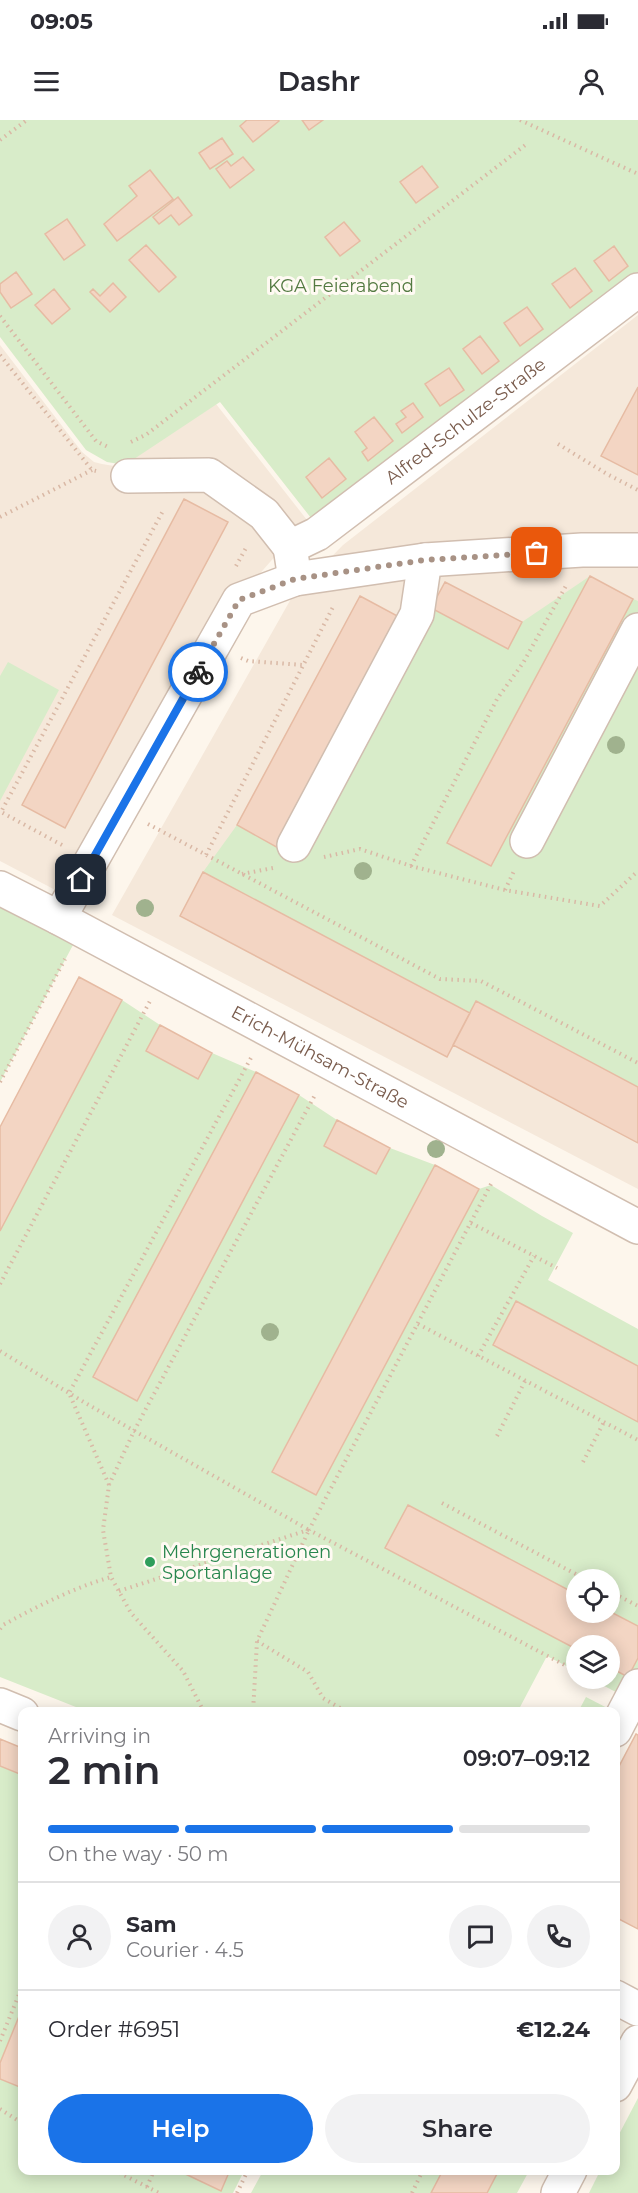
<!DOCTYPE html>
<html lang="en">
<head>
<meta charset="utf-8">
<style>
	:root { --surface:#fff; --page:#f2f2f3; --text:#2b2b33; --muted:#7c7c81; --line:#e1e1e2; --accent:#1a73e8 }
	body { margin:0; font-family:Montserrat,sans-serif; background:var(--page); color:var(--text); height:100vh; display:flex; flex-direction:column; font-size:22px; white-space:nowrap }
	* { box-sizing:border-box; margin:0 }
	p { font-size:20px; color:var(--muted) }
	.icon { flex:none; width:33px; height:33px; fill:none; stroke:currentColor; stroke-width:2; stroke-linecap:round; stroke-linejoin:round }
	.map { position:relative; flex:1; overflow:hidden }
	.panel { position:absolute; left:18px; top:1587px; width:602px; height:468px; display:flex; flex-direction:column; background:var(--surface); border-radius:12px; box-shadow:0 3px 15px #0003 }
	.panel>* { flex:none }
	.fabs { position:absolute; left:566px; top:1449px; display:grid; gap:12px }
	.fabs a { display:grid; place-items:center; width:54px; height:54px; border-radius:50%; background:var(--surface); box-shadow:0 3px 15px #0003; font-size:30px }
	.pin { position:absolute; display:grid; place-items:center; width:51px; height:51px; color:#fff; margin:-26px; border-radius:12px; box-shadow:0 3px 9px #0006 }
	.courier { position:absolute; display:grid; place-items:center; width:60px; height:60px; margin:-30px; border:4px solid #1a73e8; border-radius:50%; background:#fff; color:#222; box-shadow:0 2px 8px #0007 }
	.overview em { font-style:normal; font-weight:600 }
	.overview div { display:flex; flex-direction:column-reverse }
	.overview { display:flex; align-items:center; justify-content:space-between; height:102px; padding:0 30px }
	h1 { font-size:39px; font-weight:600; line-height:45px }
	.bar { display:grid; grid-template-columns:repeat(4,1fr); gap:9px 6px; align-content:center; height:72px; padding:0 30px }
	.bar i { height:8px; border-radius:4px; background:var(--line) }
	.bar .selected { background:var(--accent) }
	.bar p { grid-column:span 4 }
	.line { display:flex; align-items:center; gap:15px; padding:0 30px; border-top:2px solid var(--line) }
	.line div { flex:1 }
	.round { display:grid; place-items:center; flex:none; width:63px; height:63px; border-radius:32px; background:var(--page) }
	.primary-button { display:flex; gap:12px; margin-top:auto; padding:12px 30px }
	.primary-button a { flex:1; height:69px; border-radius:36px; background:var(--accent); color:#fff; font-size:24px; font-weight:600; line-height:69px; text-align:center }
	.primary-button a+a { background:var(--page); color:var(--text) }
	.status { display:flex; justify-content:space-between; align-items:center; height:42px; padding:0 30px; background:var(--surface); direction:ltr }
	.status svg { height:16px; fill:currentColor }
	header { display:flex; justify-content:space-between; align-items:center; height:78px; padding:0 30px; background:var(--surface); font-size:27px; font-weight:600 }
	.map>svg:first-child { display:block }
	.residential { fill:#f5e8da }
	.green { fill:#d8ecc9; fill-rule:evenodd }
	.building { fill:#f3d5c3; stroke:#e6bba3; stroke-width:1.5 }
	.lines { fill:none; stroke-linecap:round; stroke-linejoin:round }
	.minor-casing { stroke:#d1beb0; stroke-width:36 }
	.path { stroke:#d9b8a5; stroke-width:4; stroke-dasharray:1.5 4.5; stroke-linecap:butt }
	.minor { stroke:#fff; stroke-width:33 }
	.tree { fill:#a0b28e }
	.done { stroke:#a89285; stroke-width:6; stroke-dasharray:0 10.8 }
	.route { stroke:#1a73e8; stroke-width:8 }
	.leisure-dot { fill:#2e9e5b; stroke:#fffaf3; stroke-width:2 }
	.labels { text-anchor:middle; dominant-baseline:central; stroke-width:6; stroke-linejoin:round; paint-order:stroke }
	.park-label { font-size:18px; fill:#537a41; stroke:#fffaf3 }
	.street-label { font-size:18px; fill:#7a5c4d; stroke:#fffaf3 }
	.leisure-label { font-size:18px; fill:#27864d; stroke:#fffaf3; text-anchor:start }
</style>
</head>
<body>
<div class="status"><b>09:05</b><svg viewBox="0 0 49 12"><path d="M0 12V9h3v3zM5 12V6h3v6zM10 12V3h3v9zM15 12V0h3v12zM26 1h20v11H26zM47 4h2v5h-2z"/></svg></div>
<header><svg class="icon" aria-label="menu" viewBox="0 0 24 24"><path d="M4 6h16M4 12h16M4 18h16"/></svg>Dashr<svg class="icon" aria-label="person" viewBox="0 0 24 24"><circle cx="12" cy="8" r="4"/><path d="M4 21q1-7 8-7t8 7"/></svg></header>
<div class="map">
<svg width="638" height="2073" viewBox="0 0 638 2073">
	<rect width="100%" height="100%" fill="#fdf6ec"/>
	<path class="residential" d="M638,195V1069L112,795L292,477L343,425Z
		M0,225L82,332L94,342L102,344L120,347L216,284L307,400L234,483L63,774L0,741Z"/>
	<path class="green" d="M0,0H638V154L311,398L220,282L125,345L107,342L86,330L0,217Z
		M590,456L447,723L491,746L633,479L638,481V967L477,881L470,893L203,752L237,705L280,729L431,488L522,502Z
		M8,542L59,570L0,681V556Z
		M0,768L81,810L0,962Z
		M122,880L160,905L146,931L198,959L212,933L256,952L94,1258L136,1280L299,975L337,1000L324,1026L376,1054L390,1028L435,1045L272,1351L316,1375L479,1069L491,1065L542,1096L573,1113L548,1160L638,1209V1566L631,1580L591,1559L609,1558V1526H576V1551L547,1536L519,1589L523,1591H86L0,1557V1111ZM576,1460H609V1492H576Z
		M586,1577L615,1592H578Z
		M0,1646L22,1655V1889L0,1943Z
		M0,1959L22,1968V2050L244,2051L233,2073H0Z
		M638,1978V2073H589L600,2051L615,2050V2022Z
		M263,2051H529L517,2073H251Z"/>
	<path class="building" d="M247,0H278L279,1L253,22L240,6Z
		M302,0H323L309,10Z
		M222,18L233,34L210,49L199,33Z
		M243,37L254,50L230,68L216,49L227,41L231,46Z
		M422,46L438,67L416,83L400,62Z
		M150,50L173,79L117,121L104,104L137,76L129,66Z
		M178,77L192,95L179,105L171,95L159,104L153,97Z
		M67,99L85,125L64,140L45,114Z
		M344,102L360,121L340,136L325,117Z
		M146,125L176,157L159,172L129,140Z
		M614,126L628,146L609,161L594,141Z
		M575,148L592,171L570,188L552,164Z
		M16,152L32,174L11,188L0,172V164Z
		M113,163L126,177L110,192L90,172L93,169L100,176Z
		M54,169L70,189L52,204L35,185Z
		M527,187L543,209L520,226L504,203Z
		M480,216L499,241L482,254L463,229Z
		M449,248L464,270L440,286L425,264Z
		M638,267V355L601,336Z
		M413,283L423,297L402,313L396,304L406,297L401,291Z
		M374,297L393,321L368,341L362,332L367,328L355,312Z
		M329,338L346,359L322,378L306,357Z
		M184,379L228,402L65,708L22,685Z
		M590,456L633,479L491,746L447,723Z
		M445,462L522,502L508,529L431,488Z
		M360,476L403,499L280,729L237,705Z
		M203,752L470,893L447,937L180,796Z
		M79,857L122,880L0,1111V1007Z
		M476,881L638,967V1023L453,925Z
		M160,905L212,933L198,959L146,931Z
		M256,952L299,975L137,1281L93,1257Z
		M337,1000L390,1028L376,1054L324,1026Z
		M435,1045L479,1069L316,1375L272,1352Z
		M516,1181L638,1246V1302L493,1225Z
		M408,1385L576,1474V1492L609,1491L638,1506V1538L628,1557L609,1547V1526H576V1529L385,1428Z
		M636,1614L638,1615V1809L615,1797V1654Z
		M0,1619L22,1628V1655L0,1646Z
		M22,1889V1968L0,1959V1943Z
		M177,2050H230L221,2071Z
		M443,2050H499L487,2073H431Z"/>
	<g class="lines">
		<g class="minor-casing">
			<g id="minor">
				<path d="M128,356L209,355L264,394L290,427"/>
				<path id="s1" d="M295,459L290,427L317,414L638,170"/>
				<path d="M527,721L638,510"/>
				<path d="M294,725L417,494L425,440"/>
				<path id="s2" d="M0,768L59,798L638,1107"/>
				<path d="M59,798L239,480L295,459L425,440L582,430H638"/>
				<path d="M0,1585L22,1594"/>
				<path d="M615,1610L638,1566"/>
				<path d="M615,1877L638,1889"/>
				<path d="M615,1965L638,1922"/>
				<path d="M558,2073L570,2050"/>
			</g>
		</g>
		<path class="path" d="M520,0L638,54
			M0,20L27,0
			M0,196L96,321L110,328
			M0,235L92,350L96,351
			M131,322L147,314L528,23
			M558,324L607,354L638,370
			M0,397L92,350
			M236,446L247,426
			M241,538L248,541L303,545
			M148,704L440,859L481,861L638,943
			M62,725L1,692L164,389
			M206,735L333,487
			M324,737L360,729L411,746L505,770L600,786L638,751
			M411,746L497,579L523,543L567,464
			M242,754L273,748
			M505,770L515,749
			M0,962L65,839
			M491,1064L309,1410L576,1551
			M471,1103L557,1148
			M0,1164L150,881
			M418,1204L638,1320
			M0,1231L87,1284L309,1410L257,1521L253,1592
			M478,1236L534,1136
			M497,1316L525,1261
			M583,1342L604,1302
			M109,1365L69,1273L252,936
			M442,1383L587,1460
			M119,1471L308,1410
			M609,1471L638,1486
			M0,1509L3,1505C38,1486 73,1468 111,1457
			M257,1521L308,1552L323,1578L347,1592
			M591,1558L603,1565
			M204,1592L183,1551L131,1493L111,1457L103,1410L109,1365L134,1311L316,973
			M0,1921L22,1867
			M0,1989L22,2003
			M114,2050L159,2073
			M147,2067L154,2050
			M237,2073L248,2050
			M412,2073L423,2050"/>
		<use href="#minor" class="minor"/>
	</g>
	<g class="tree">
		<circle cx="616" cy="625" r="9"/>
		<circle cx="363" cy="751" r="9"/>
		<circle cx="145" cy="788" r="9"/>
		<circle cx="436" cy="1029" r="9"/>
		<circle cx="270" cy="1212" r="9"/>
	</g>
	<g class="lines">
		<path class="done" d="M198,552L239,480L295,459L425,440L537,433"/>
		<path class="route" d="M81,760L198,552"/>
	</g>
	<circle class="leisure-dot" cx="150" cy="1442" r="6"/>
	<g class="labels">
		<g class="park-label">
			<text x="341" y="166">KGA Feierabend</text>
		</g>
		<g class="street-label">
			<text stroke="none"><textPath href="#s1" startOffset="249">Alfred-Schulze-Straße</textPath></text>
			<text stroke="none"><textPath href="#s2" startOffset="362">Erich-Mühsam-Straße</textPath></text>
		</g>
		<g class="leisure-label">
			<text x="162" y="1432">Mehrgenerationen<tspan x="162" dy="21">Sportanlage</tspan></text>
		</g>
	</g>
</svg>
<div class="fabs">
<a><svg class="icon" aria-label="locate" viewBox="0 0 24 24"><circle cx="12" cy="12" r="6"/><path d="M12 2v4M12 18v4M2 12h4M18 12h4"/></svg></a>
<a><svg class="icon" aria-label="layers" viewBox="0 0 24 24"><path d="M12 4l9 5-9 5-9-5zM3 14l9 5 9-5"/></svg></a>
</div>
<div class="pin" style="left:537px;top:433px;background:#ea580c"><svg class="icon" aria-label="bag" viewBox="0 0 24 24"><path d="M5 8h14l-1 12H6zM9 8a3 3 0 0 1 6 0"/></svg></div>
<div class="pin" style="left:81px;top:760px;background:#1f2937"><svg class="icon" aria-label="home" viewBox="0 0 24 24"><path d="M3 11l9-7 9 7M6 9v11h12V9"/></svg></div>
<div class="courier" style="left:198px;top:552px"><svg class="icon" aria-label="bike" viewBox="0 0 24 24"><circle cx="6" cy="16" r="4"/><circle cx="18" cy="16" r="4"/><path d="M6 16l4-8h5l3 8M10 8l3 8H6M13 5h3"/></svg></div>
<section class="panel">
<div class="overview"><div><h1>2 min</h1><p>Arriving in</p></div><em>09:07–09:12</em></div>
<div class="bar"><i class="selected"></i><i class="selected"></i><i class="selected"></i><i></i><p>On the way · 50 m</p></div>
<div class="line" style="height:108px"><a class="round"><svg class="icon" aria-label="person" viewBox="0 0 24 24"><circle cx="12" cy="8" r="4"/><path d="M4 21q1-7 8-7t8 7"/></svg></a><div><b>Sam</b><p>Courier · 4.5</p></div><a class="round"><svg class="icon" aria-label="chat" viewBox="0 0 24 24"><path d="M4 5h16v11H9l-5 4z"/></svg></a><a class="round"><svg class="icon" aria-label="phone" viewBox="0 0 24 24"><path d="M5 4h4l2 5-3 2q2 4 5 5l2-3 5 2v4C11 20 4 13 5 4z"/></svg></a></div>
<div class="line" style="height:78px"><div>Order #6951</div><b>€12.24</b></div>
<div class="primary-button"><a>Help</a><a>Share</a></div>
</section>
</div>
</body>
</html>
